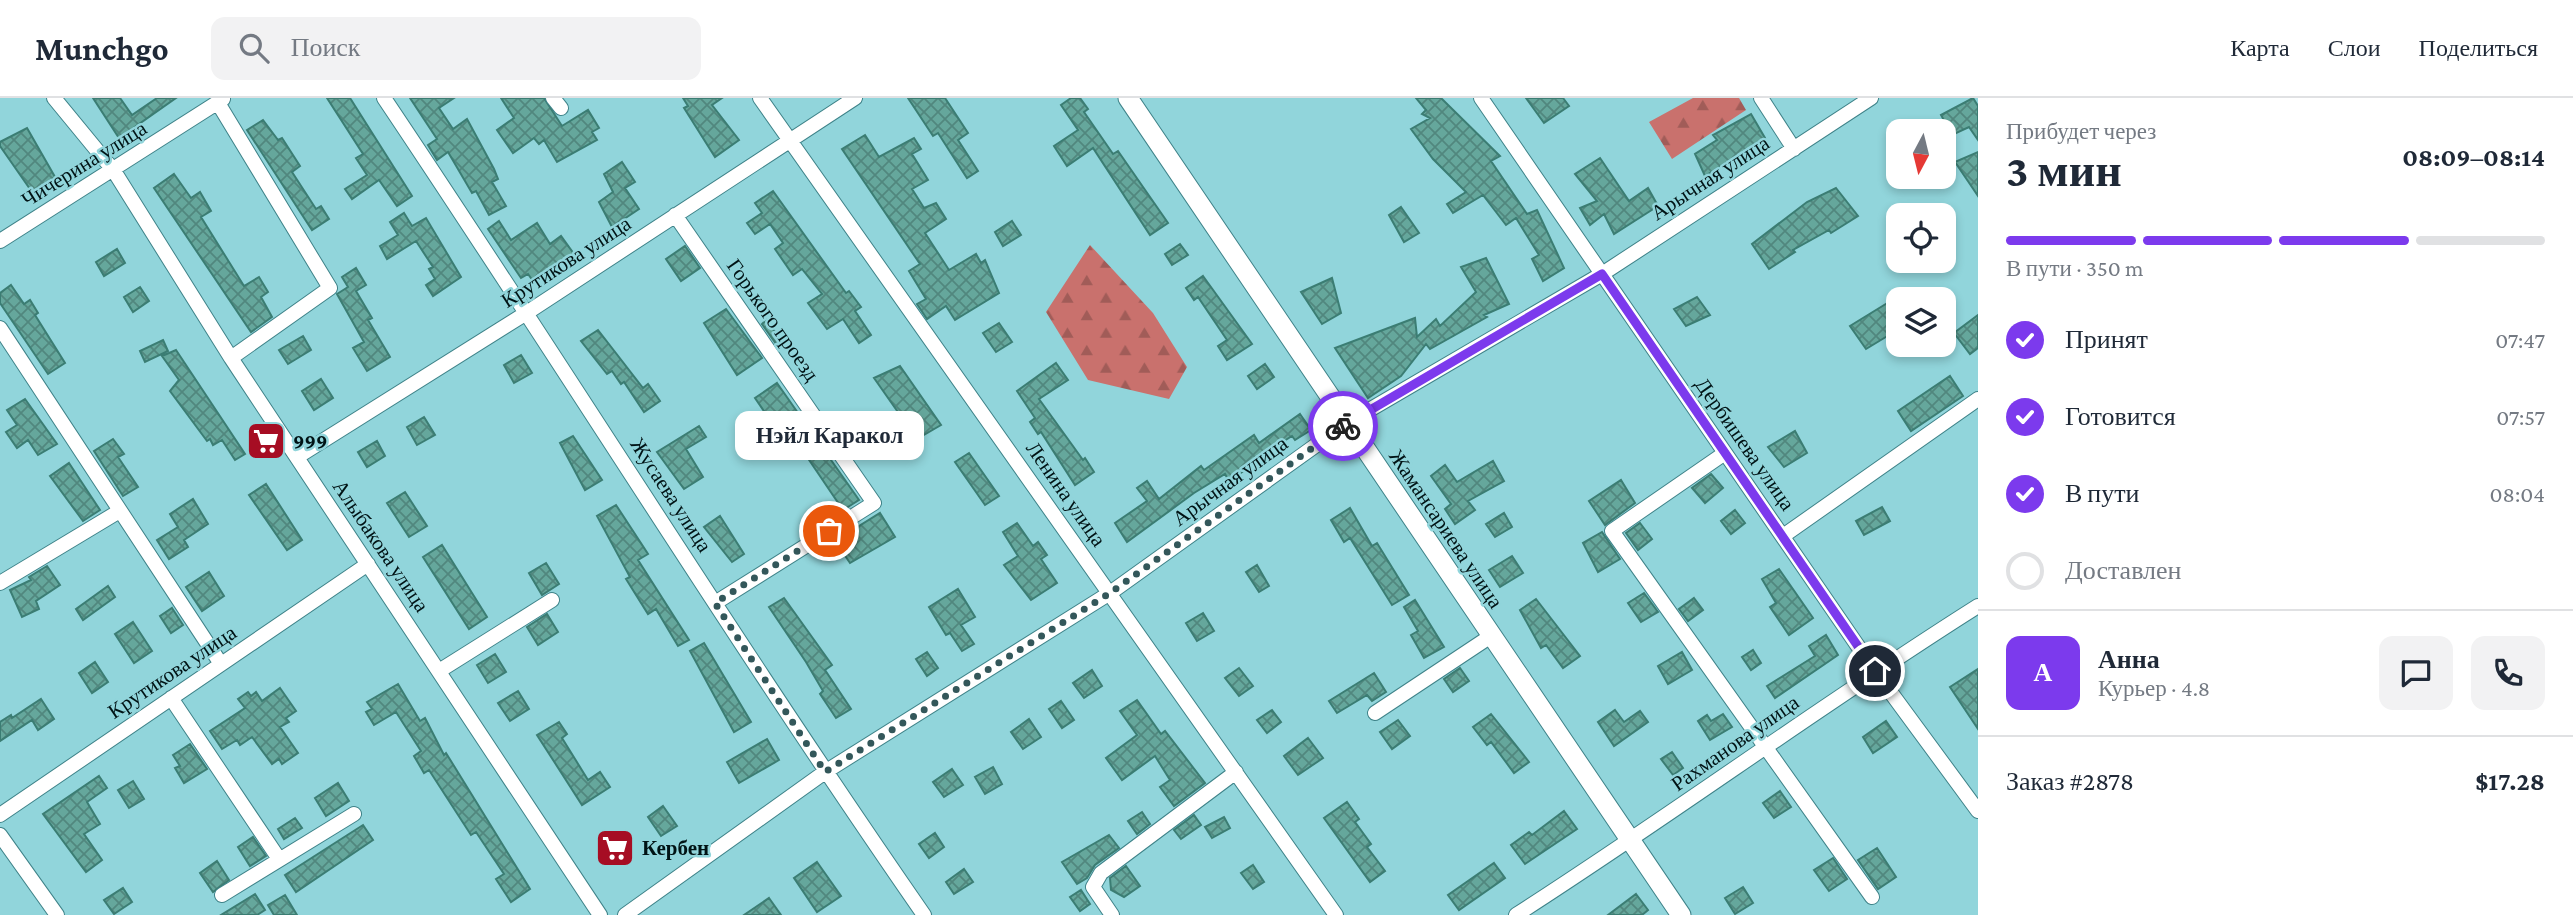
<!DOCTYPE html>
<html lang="ru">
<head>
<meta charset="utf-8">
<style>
	:root { --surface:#fff; --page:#f2f2f3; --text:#1f2937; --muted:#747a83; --line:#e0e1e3; --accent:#7c3aed }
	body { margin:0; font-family:"Crimson Pro",serif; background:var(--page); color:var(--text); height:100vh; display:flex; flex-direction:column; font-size:26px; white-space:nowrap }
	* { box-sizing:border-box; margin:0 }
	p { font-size:23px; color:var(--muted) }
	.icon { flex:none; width:38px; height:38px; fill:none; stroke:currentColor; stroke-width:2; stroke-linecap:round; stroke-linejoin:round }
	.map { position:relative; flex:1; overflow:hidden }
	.panel { display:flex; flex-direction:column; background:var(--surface); width:595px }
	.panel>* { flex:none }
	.needle { width:46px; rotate:187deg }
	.fabs { position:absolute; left:1886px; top:21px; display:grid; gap:14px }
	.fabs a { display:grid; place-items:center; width:70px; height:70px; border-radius:14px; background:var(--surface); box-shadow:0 4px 10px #0003; font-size:35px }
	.pin { position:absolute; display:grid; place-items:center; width:60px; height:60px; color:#fff; margin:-30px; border:4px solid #fff; border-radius:50%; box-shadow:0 2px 7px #0007 }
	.courier { position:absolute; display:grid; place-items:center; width:70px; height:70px; margin:-35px; border:5px solid #7c3aed; border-radius:50%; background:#fff; color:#222; box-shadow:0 2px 9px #0007 }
	.bubble { position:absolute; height:49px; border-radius:14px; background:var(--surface); box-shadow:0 4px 10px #0003; font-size:23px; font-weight:700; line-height:49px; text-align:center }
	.overview em { font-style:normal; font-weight:700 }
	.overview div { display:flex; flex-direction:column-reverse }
	.overview { display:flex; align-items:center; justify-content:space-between; height:119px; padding:0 28px }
	h1 { font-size:46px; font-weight:700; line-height:52px }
	.bar { display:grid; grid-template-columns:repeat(4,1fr); gap:10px 7px; align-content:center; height:84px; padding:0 28px }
	.bar i { height:9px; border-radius:5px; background:var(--line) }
	.bar .selected { background:var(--accent) }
	.bar p { grid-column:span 4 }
	.line { display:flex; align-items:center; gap:18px; padding:0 28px; border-top:2px solid var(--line) }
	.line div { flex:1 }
	.round { display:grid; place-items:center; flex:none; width:74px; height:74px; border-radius:14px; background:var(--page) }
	ol { padding:0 28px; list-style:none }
	li { display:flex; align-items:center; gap:21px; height:77px }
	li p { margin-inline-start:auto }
	li .icon { padding:7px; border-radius:50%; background:var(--accent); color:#fff; stroke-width:4 }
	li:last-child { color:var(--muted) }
	li i { width:38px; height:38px; border:4px solid var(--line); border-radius:50% }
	header { display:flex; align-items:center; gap:42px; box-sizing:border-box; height:98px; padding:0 35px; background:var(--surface); border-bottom:2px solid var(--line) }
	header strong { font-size:33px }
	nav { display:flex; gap:38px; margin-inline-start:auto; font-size:24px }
	.search { width:490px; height:63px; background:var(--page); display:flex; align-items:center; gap:18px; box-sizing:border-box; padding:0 24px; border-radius:14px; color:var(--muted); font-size:26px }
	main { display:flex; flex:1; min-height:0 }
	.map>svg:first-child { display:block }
	.forest { fill:url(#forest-firs) }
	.building { fill:url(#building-cross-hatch); stroke:#3b7d73; stroke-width:2 }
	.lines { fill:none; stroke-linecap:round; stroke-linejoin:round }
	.street-casing { stroke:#3f8389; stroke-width:16 }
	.secondary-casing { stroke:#3f8389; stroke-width:21 }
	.street { stroke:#fff; stroke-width:14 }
	.secondary { stroke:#fff; stroke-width:19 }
	.done { stroke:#33575a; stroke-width:7; stroke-dasharray:0 12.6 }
	.route { stroke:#7c3aed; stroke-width:9 }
	.labels { text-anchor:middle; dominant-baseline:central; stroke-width:5; stroke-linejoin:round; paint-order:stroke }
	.street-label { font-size:21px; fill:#001315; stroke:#91d5db }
	.poi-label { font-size:21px; font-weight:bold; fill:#001315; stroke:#91d5db; text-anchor:start }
</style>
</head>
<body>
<header>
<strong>Munchgo</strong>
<div class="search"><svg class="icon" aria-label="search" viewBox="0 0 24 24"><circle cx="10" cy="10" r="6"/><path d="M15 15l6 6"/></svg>Поиск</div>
<nav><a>Карта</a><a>Слои</a><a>Поделиться</a></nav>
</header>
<main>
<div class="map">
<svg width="1978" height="817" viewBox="0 0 1978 817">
	<defs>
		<pattern id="forest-firs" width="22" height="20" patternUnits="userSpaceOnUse" patternTransform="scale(1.75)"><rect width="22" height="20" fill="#c9716d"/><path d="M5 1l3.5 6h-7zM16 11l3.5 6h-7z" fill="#a15c58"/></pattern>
		<pattern id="building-cross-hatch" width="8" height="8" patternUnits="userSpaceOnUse" patternTransform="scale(1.75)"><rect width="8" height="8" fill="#65a79c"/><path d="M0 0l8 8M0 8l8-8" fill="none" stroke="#51877e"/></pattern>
	</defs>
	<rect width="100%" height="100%" fill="#91d5db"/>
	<path class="forest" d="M1693,0H1739L1746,12L1672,61L1649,24Z
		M1090,147L1153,215L1187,269L1169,301L1088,282L1046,214Z"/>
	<path class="building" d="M93,0H120L132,17L157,0H176L119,40Z
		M327,0H350L412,98L397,108L379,82L352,101L345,91L367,77L356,60L363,56Z
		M410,0H454L439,10L453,31L467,21L494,71L498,81L492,84L506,108L489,117L476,93L472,95L448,54L437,62L428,47L437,41Z
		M501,0H544L562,28L588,12L599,30L592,34L597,42L557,64L544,42L539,46L534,40L513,55L497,32L514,20Z
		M683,0H722L712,7L739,42L715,59L684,10L688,8Z
		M908,0H945L968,35L958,42L978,73L967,80L938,35L933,38Z
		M1071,0H1080L1088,11L1084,14L1113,56L1118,53L1168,125L1150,137L1093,50L1067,68L1054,48L1078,32L1061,7Z
		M1416,0H1441L1500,58L1491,63L1527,116L1537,112L1564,170L1543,183L1532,161L1539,157L1516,120L1506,127L1483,97L1453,115L1447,106L1466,94L1433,61L1411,31L1430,20L1422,16L1426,12Z
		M1526,0H1563L1569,8L1544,25Z
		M1973,0L1978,8V42L1969,29L1952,37L1941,17Z
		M1751,16L1765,40L1705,78L1695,56L1717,42L1713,37Z
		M263,22L278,42L282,40L300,68L292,74L316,111L321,108L329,121L312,132L247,32Z
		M27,30L55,79L32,94L0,48V44Z
		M865,37L879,59L914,40L921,51L912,56L928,82L912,91L924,110L936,105L946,121L925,135L949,172L976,156L981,165L985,162L999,195L955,222L946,208L927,221L917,206L926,201L909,173L920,166L842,51Z
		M1978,54V98L1955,64Z
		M1600,60L1629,103L1648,90L1658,108L1614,136L1604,116L1590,127L1580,110L1597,103L1575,76Z
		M622,64L635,84L625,90L639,111L612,129L599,104L613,94L604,76Z
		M174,76L191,100L200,94L211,113L201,119L244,188L259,179L268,194L261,199L272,219L251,234L154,90Z
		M1836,90L1858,118L1831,135L1829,132L1793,152L1795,154L1769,171L1752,146L1807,104Z
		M773,93L846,195L849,193L861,209L855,213L871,237L859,245L843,221L827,231L808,205L822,196L802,171L793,177L775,151L783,145L770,126L755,136L747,125L762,115L755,105Z
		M1401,109L1419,135L1404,144L1389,117Z
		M404,115L412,128L426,120L461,179L433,198L426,187L435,181L429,171L433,169L416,143L387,161L380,148L398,137L390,124Z
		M499,123L511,142L537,125L550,146L561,138L574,156L533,183L528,176L521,180L488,131Z
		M1012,123L1021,137L1003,148L995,134Z
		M1180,146L1188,157L1172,167L1165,156Z
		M685,148L700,170L681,183L666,161Z
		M117,151L125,165L104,178L96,164Z
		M1486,160L1509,206L1484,217L1487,219L1430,251L1426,246L1401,278L1368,300L1335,250L1415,220L1417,239L1436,221L1440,228L1476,194L1461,169Z
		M356,170L366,187L356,193L372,220L368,222L390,259L367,273L353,250L364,244L337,196L348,189L342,179Z
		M1203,178L1252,246L1227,262L1218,248L1227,242L1198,199L1194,202L1186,190Z
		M1332,180L1341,215L1322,226L1301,194Z
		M11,187L24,206L30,202L38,215L35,217L65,265L48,276L0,205V195Z
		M140,189L149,203L133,214L124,199Z
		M1697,199L1710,217L1686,228L1674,211Z
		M1889,204L1899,218V231L1866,251L1850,228Z
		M726,211L762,260L737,277L704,225Z
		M1978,217V250L1970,256L1954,235Z
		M766,222L784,246L779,250L762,226Z
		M999,225L1012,244L996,254L983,235Z
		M598,232L643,290L648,286L660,303L644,314L624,284L621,286L612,273L607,276L581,243Z
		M303,238L311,252L288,266L279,252Z
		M163,242L168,253L145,264L140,253Z
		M176,252L245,356L235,362L222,342L213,347L210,341L207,343L170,293L179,282L162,258Z
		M521,257L532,275L514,285L504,267Z
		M1056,265L1068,282L1039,301L1083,362L1085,360L1094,374L1075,387L1041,334L1038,336L1030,324L1035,320L1017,293Z
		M1265,266L1274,279L1257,291L1248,278Z
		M900,268L941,327L905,348L896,333L907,327L874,280Z
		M1950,278L1963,298L1911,333L1898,313Z
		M321,281L333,300L314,312L302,293Z
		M777,285L859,402L843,412L803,353L801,354L791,341L787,343L779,335L755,300Z
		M25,301L57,346L38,357L28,342L17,350L6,334L17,327L7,312Z
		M1300,316L1311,332L1295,342L1292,338L1243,369L1245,372L1229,383L1225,376L1194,395L1127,444L1115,425L1147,403L1137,390L1147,383L1159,401L1201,368L1204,372L1254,337L1259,345Z
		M424,319L435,337L417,347L407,329Z
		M699,328L706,339L686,351L703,379L684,391L657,354Z
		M1795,333L1807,355L1784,369L1768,349Z
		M573,338L602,382L585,392L560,345Z
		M113,341L124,356L118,359L138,389L123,398L94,353Z
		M377,343L385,358L367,369L358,354Z
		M969,355L999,398L985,407L955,364Z
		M1493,363L1504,383L1468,403L1475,412L1455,426L1445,411L1451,406L1431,378L1445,367L1457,384Z
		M69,365L100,412L83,423L50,378Z
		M1711,376L1723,390L1705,405L1692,390Z
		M1621,382L1635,405L1605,427L1589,403Z
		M266,386L302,442L287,452L249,397Z
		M405,394L427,428L409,439L387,405Z
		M193,401L208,426L184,442L188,449L169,461L157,442L178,429L170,416Z
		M616,407L648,456L638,462L689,542L678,548L656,511L648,516L626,481L630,479L597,418Z
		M1882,409L1890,423L1864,437L1856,423Z
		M1350,410L1372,448L1377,445L1409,497L1392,507L1350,440L1344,444L1331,422Z
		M1735,412L1745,425L1731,436L1721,423Z
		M880,415L895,439L850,465L835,443Z
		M1504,415L1512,429L1495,439L1486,426Z
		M720,418L744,456L732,464L704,429Z
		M1017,425L1033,448L1038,444L1047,457L1041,461L1057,485L1031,502L1004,467L1018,458L1003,434Z
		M1640,425L1652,441L1638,452L1626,435Z
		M1602,434L1620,461L1598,474L1583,445Z
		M442,447L487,519L469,531L423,459Z
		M1512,458L1523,475L1500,489L1489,472Z
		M546,465L559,486L542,497L529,475Z
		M1257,467L1269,488L1259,494L1246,474Z
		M47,468L60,487L36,503L39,511L22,519L10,492L31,482L29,479Z
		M1779,471L1813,520L1789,537L1770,509L1776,505L1762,481Z
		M209,474L224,498L202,513L186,489Z
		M108,488L115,499L83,522L76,511Z
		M958,491L975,519L961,527L974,546L962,553L950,535L946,537L929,509Z
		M1644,495L1658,514L1641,524L1628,505Z
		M784,500L832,567L825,572L851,611L836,620L820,596L823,593L806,564L769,509Z
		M1694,500L1703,512L1688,523L1679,511Z
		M1536,501L1580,558L1563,570L1546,547L1541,550L1520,512Z
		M1415,502L1444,549L1424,560L1411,537L1418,533L1404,509Z
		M172,510L183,527L171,535L160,518Z
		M1203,515L1214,533L1197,543L1186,525Z
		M547,516L558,534L538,547L527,529Z
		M133,524L152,553L134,565L115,536Z
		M1826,537L1838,557L1775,600L1767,588L1815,558L1809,548Z
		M704,545L751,624L734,634L690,553Z
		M1753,552L1761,565L1751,572L1742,559Z
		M927,554L938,570L927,578L916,561Z
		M1682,554L1692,572L1668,586L1658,568Z
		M495,556L506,574L488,585L477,567Z
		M95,564L108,584L92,595L79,575Z
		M1239,570L1253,588L1239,598L1225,580Z
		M1460,570L1469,583L1453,594L1444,581Z
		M1978,571V631L1950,589Z
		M1092,572L1102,588L1084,600L1073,585Z
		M1374,575L1386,594L1372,603L1367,597L1337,615L1329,603Z
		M398,586L420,623L425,620L444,657L446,655L530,791L511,804L496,781L504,776L476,734L471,737L429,672L424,675L414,658L421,653L396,614L374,627L366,614L372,611L367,604Z
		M280,590L296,613L286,620L289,624L280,629L298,655L282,666L279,661L272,666L252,639L240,647L237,642L222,651L210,633L245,610L238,601L248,594L251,598L256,594L262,603Z
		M518,593L529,611L510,623L498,605Z
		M41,601L54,621L38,632L32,622L0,643V624L11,617L12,620Z
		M1137,602L1161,636L1165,633L1205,685L1174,708L1160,689L1170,682L1155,658L1122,682L1106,660L1137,637L1120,613Z
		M1061,603L1074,622L1062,630L1049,611Z
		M1272,612L1281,624L1267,635L1257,622Z
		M1615,612L1624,624L1640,613L1648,624L1614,648L1598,624Z
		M1491,616L1529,664L1514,675L1491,644L1487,647L1473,629Z
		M1723,616L1732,629L1710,642L1698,623L1707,617L1711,623Z
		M1029,621L1041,639L1023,651L1011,634Z
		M1398,622L1410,638L1392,651L1380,634Z
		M1886,623L1897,639L1873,655L1863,639Z
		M559,624L567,636L562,640L588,682L600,674L610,689L582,707L537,637Z
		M1308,640L1323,660L1298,677L1284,658Z
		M767,641L779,662L739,685L727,664Z
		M190,646L207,671L184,685L175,670L180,668L173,657Z
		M1672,654L1683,670L1673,677L1661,661Z
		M993,669L1002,686L985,696L975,679Z
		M952,671L963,687L944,699L933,684Z
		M99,678L107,690L87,704L100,726L84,736L102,762L86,774L43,716Z
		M133,683L144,701L129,710L118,692Z
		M338,685L349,703L326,718L315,700Z
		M1780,693L1791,709L1774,720L1763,705Z
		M1347,704L1359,721L1355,724L1371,746L1367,749L1385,773L1370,784L1324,720Z
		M663,708L677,728L661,738L648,719Z
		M1564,713L1577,731L1525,766L1511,747L1529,734L1532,737Z
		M1142,714L1150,726L1137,736L1128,723Z
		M1194,717L1201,727L1181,741L1174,732Z
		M1224,719L1230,730L1212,740L1205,729Z
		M295,720L302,730L284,741L278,731Z
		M363,727L373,742L296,794L285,777Z
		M935,735L944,749L929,760L919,746Z
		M618,737L632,756L618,766L604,746Z
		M1109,737L1119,750L1095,767L1087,780L1077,786L1062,764Z
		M253,739L266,758L250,768L238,749Z
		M1877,750L1896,779L1878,791L1858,762Z
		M1833,760L1847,781L1829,793L1814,772Z
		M217,763L229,782L213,794L200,775Z
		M817,764L841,798L817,814L794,780Z
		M1494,765L1505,780L1459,812L1448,797Z
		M1253,767L1264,784L1253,791L1241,775Z
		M1126,768L1140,788L1124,799L1111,792L1110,780Z
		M964,771L973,784L954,796L946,784Z
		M1743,789L1753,805L1735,816L1725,800Z
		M123,790L132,804L114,816L104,802Z
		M1081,792L1090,806L1080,813L1070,799Z
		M255,796L265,812L257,817H221Z
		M1636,796L1648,812L1642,817H1608Z
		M285,797L297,817H274L268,807Z
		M769,800L781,817H744Z"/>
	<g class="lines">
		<g class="street-casing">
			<path id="street" d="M54,0L114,73L231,260L600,817
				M384,0C566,271 738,549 924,817
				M553,0L561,10
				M760,0L1336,817
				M1481,0L1875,573L1978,713
				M1761,0L1794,51
				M218,5L330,190L231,260
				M675,117L874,405L715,505
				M0,143L223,1
				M0,230L221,566
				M1725,355L1612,433L1872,799
				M297,359L528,214L855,0
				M1783,438L1978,301
				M0,485L118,414
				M439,573L552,502
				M171,600L279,761
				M1375,615L1491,538
				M0,717L368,466
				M0,737L57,817
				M222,797L354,716
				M625,817L825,674L1110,495L1347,325L1602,176L1871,0
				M1112,817L1093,789L1101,775L1236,674
				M1516,817C1672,717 1821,607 1978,508"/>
		</g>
		<g class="secondary-casing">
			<path id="secondary" d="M1128,0L1681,817"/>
		</g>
		<use href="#street" class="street"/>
		<use href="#secondary" class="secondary"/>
	</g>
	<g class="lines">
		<path class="done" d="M829,433L715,505L825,674L1110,495L1343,328"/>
		<path class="route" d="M1343,328L1602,176L1875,573"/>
	</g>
	<defs>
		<g id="supermarket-square" transform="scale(2.0125)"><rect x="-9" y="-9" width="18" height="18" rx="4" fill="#a60d23" stroke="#91d5db"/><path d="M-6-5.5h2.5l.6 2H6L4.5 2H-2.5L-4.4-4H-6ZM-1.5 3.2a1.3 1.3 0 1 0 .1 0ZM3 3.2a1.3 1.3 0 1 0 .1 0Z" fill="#fff"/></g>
	</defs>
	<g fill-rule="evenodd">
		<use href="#supermarket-square" x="266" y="343"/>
		<use href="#supermarket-square" x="615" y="750"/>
	</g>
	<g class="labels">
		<g class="street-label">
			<text transform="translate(84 66) rotate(-32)">Чичерина улица</text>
			<text transform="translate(1710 80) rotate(-33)">Арычная улица</text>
			<text transform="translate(566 164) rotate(-33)">Крутикова улица</text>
			<text transform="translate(773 222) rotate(55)">Горького проезд</text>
			<text transform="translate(1745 346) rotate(55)">Дербишева улица</text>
			<text transform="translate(1230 383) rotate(-36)">Арычная улица</text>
			<text transform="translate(1066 396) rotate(55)">Ленина улица</text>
			<text transform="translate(671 397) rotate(57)">Жусаева улица</text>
			<text transform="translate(1446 431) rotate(56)">Жамансариева улица</text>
			<text transform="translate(381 448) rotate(56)">Алыбакова улица</text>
			<text transform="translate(172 574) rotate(-34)">Крутикова улица</text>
			<text transform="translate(1735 645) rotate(-35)">Рахманова улица</text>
		</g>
		<g class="poi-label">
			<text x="293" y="343">999</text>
			<text x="642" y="750">Кербен</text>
		</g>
	</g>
</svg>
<div class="fabs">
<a><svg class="needle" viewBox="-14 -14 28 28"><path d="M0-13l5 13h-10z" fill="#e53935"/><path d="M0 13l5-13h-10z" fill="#747a83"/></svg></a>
<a><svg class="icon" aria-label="locate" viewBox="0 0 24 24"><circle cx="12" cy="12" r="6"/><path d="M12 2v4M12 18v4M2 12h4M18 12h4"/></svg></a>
<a><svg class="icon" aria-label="layers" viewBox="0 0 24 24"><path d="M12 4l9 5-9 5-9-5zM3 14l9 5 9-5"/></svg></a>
</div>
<div class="pin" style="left:829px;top:433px;background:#ea580c"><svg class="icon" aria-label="bag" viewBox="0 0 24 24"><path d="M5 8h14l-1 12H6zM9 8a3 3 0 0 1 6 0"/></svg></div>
<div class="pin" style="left:1875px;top:573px;background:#1f2937"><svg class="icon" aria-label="home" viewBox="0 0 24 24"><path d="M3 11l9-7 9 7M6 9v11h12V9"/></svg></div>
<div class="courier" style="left:1343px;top:328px"><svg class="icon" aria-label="bike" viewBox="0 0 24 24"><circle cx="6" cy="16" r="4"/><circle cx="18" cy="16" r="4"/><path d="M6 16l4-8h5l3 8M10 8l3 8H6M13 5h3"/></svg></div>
<div class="bubble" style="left:735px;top:313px;width:189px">Нэйл Каракол</div>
</div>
<section class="panel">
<div class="overview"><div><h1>3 мин</h1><p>Прибудет через</p></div><em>08:09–08:14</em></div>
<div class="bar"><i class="selected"></i><i class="selected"></i><i class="selected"></i><i></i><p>В пути · 350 m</p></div>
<ol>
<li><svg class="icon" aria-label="check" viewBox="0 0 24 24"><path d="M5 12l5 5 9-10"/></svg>Принят<p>07:47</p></li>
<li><svg class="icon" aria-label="check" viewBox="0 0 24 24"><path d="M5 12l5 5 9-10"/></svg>Готовится<p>07:57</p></li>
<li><svg class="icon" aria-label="check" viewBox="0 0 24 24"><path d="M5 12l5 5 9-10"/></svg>В пути<p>08:04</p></li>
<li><i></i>Доставлен</li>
</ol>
<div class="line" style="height:126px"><b class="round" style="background:var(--accent);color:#fff">А</b><div><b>Анна</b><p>Курьер · 4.8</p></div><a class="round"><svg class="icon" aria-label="chat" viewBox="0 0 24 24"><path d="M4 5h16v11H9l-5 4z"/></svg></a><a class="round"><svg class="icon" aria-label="phone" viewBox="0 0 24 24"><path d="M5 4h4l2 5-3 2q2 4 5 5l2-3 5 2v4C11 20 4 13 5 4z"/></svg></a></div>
<div class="line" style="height:91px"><div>Заказ #2878</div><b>$17.28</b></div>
</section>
</main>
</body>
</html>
